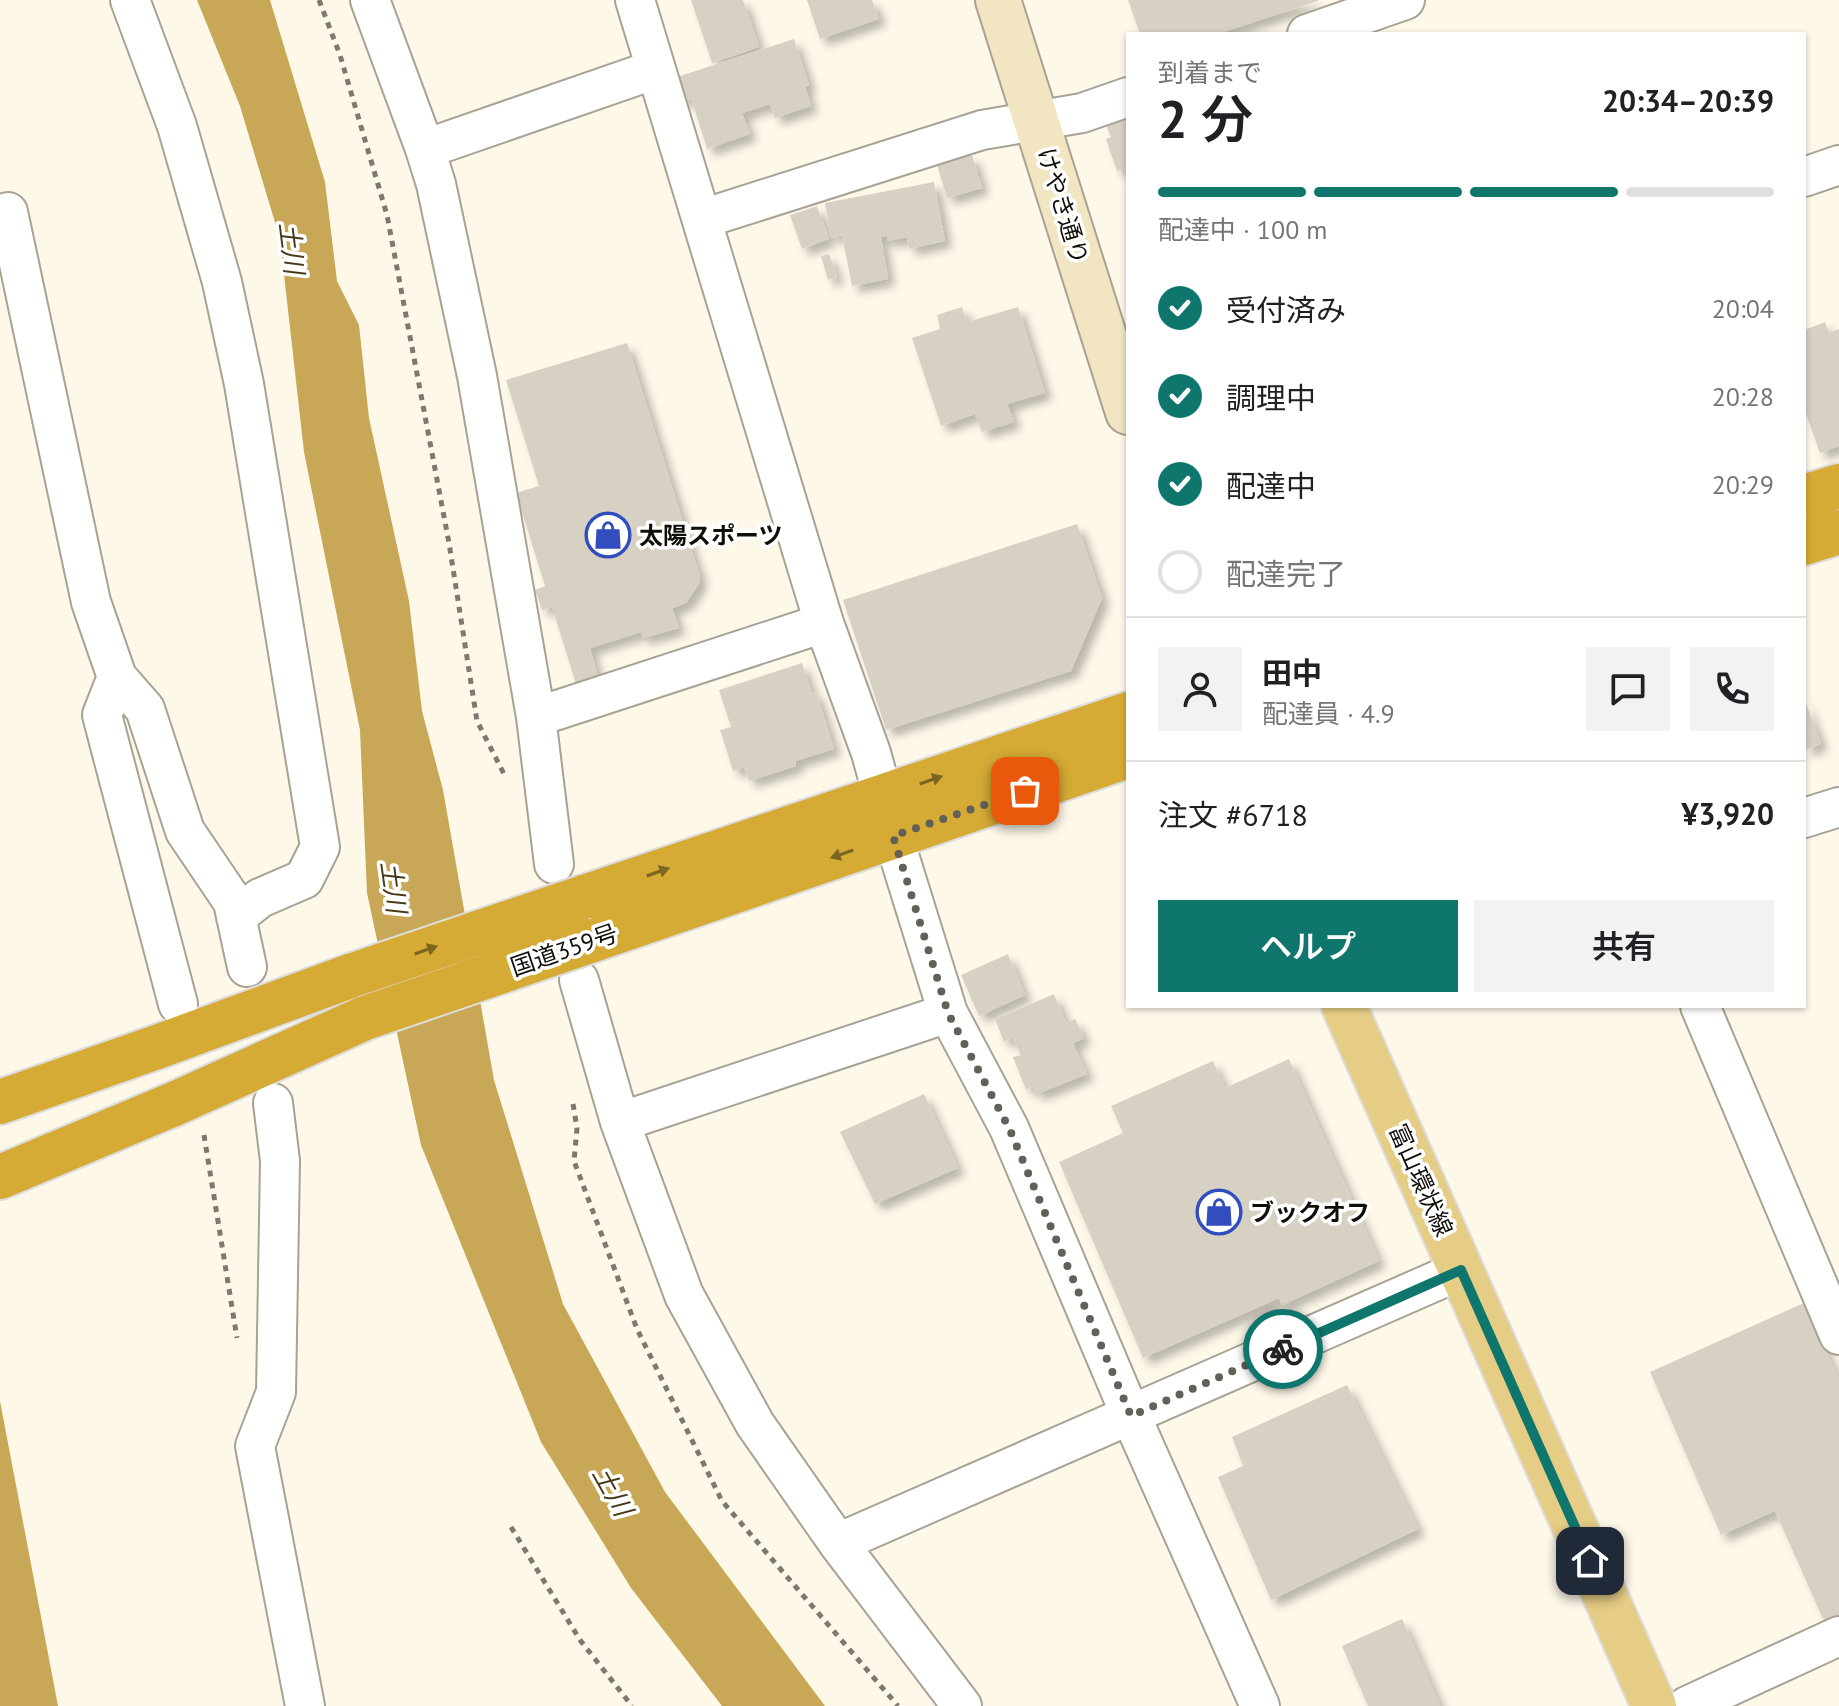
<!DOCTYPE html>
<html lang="ja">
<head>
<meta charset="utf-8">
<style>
	:root { --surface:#fff; --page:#f2f2f2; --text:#202124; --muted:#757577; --line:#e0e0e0; --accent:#0f766e }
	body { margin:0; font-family:"PT Sans","Noto Sans JP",sans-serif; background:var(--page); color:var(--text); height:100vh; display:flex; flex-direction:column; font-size:30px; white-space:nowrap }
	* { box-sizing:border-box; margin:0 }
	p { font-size:26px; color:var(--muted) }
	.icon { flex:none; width:44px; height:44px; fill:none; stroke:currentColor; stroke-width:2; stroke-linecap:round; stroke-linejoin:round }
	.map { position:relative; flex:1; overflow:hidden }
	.panel { position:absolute; left:1126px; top:32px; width:680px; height:976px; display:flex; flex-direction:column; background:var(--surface); border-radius:0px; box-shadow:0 2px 6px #0004 }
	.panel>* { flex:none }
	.pin { position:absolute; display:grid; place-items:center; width:68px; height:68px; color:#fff; margin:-34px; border-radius:16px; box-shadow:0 4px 12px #0006 }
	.courier { position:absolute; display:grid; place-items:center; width:80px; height:80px; margin:-40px; border:6px solid #0f766e; border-radius:50%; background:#fff; color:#222; box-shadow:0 2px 10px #0007 }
	.summary em { font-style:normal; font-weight:600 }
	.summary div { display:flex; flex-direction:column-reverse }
	.summary { display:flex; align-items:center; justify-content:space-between; height:136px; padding:0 32px }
	h1 { font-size:52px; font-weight:600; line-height:60px }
	.bar { display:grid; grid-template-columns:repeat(4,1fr); gap:12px 8px; align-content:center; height:96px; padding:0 32px }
	.bar i { height:10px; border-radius:6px; background:var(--line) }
	.bar .on { background:var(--accent) }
	.bar p { grid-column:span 4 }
	.line { display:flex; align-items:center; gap:20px; padding:0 32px; border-top:2px solid var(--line) }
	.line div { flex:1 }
	.round { display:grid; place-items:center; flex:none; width:84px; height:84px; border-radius:0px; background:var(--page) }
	ol { padding:0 32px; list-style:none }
	li { display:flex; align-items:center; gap:24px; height:88px }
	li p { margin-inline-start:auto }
	li .icon { padding:8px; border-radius:50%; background:var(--accent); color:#fff; stroke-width:4 }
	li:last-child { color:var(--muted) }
	li i { width:44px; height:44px; border:4px solid var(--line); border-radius:50% }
	.primary-button { display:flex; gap:16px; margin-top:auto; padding:16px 32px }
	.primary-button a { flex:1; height:92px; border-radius:0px; background:var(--accent); color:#fff; font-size:32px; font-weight:600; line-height:92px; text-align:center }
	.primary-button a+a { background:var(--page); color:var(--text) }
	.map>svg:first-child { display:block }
	.water { fill:#c8a857 }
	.building { fill:#d6d1c2; filter:url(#shadow) }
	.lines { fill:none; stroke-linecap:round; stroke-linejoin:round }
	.street-casing { stroke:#a8a295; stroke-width:42 }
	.secondary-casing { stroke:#a8a295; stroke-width:48 }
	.primary-casing { stroke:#dedddd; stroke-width:48 }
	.highway-casing { stroke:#dedddd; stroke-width:48 }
	.path { stroke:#7d796f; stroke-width:5; stroke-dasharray:6 6; stroke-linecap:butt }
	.street { stroke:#fff; stroke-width:38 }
	.secondary { stroke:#f2e6c2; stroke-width:44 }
	.primary { stroke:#e6cd86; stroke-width:44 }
	.highway { stroke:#d5ab35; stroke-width:44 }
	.highway-bridge-casing { stroke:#dedddd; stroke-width:48; stroke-linecap:butt }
	.highway-bridge { stroke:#d5ab35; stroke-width:44 }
	.oneway { fill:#7c6421 }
	.done { stroke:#636057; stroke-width:8; stroke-dasharray:0 14.4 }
	.route { stroke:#0f766e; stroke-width:10 }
	.labels { text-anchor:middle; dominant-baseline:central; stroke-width:7; stroke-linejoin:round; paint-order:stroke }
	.street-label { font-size:24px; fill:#100e09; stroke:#fff }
	.poi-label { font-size:24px; font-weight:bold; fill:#100e09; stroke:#fff; text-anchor:start }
	.water-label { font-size:26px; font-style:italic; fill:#473916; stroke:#fff }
</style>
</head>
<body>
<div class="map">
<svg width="1839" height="1706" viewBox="0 0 1839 1706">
	<defs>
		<filter id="shadow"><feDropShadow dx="7" dy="7" stdDeviation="4" flood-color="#0004"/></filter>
	</defs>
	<rect width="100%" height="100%" fill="#fef8e9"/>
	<path class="water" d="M197,0H270L325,182L337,281L359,325L369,418L409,601L422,711L443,790L494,1080L563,1304L665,1492L825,1706H722L631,1588L541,1442L421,1145L367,893L360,730L304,452L280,239L240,106Z
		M0,1401L58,1706H0Z"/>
	<path class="building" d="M691,0H743L759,47L712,63Z
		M807,0H872L879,19L820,39Z
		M1128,0H1318V1L1217,34H1140Z
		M794,39L809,85L805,87L811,106L775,118L770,104L742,113L750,134L707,149L691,98L682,102L674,78Z
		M1128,117V179L1124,168L1117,171L1106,139L1111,137L1106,125Z
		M972,155L982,188L947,198L937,165Z
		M934,182L945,241L909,249L907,237L888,241L887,236L881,237L888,279L852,286L842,235L831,237L825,203Z
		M817,206L829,239L802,249L790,215Z
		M829,254L837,277L828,280L821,256Z
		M962,307L967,322L1018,307L1045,393L1007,404L1014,422L982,432L975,414L941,426L912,338L940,329L937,315Z
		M1825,322L1829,333L1839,329V446L1820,453L1804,408V330Z
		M627,343L700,577L699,584L686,603L672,608L679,628L643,638L641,632L590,648L598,677L576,684L552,607L542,610L535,590L545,586L516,493L539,486L506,380Z
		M1077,524L1102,598L1071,671L886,730L843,600Z
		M802,663L812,694L816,692L834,749L795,761L796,766L749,781L744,767L733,771L720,730L731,727L719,690Z
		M1804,698L1821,744L1804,750Z
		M1008,954L1025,995L979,1016L961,975Z
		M1054,994L1066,1023L1075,1019L1084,1038L1073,1043L1087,1074L1037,1094L1033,1086L1026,1090L1013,1057L1021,1055L1012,1037L1004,1042L995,1019Z
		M1289,1059L1379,1261L1282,1305L1279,1298L1143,1358L1059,1162L1123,1133L1111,1106L1213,1061L1225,1088Z
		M924,1094L958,1168L875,1204L840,1132Z
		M1804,1303L1839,1380V1614L1824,1621L1775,1511L1721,1535L1650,1372Z
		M1347,1385L1418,1529L1271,1600L1218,1477L1243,1466L1232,1437Z
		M1402,1619L1440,1706H1368L1342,1646Z"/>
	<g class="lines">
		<g class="street-casing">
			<path id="street" d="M130,0L177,126L222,282L244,384L320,847L304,879L260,898L236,917
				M370,0L425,149L436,184L477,376L536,717L554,864
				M635,0L824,623L871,753L883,796
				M1307,34L1405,0
				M425,149L656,69
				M1804,177L1839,165
				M8,212L91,602L117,677L145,709L185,831L233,902L247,967
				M702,219L982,130L1082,113L1128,97
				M117,677L102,715L178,1004
				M536,717L824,623
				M1804,818L1839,807
				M893,836L948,1013L1009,1128L1131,1416L1260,1706
				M579,980L620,1122L684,1295L755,1424L838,1543L962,1706
				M1700,1006L1839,1335
				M273,1103L280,1161L276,1392L255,1446L305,1706
				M620,1122L948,1013
				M838,1543L1461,1270
				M1687,1706L1839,1636"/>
		</g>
		<g class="secondary-casing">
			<path id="secondary" d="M998,0L1128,412"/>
		</g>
		<g class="primary-casing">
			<path id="primary" d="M1344,1006L1654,1706"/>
		</g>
		<g class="highway-casing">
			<path id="highway" d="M1804,497L1839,486
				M1804,543L1839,532
				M584,897L1128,714
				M590,941L1128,756
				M0,1102L157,1047L353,975
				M0,1177L174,1104L365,1018"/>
		</g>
		<path class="path" d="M319,0L340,55L387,215L449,543L477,721L504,774
			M573,1104L577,1128L574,1161L637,1329L722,1501L898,1706
			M204,1135L237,1338
			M511,1527L580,1640L632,1706"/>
		<use href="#street" class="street"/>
		<use href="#secondary" class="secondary"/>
		<use href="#primary" class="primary"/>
		<use href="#highway" class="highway"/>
		<g class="highway-bridge-casing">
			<path id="highway-bridge" d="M353,975L584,897
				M365,1018L590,941"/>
		</g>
		<use href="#highway-bridge" class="highway-bridge"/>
	</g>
	<defs><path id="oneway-solid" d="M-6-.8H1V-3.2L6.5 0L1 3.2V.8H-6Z" transform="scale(2)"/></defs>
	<g class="oneway">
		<use href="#oneway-solid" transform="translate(931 780) rotate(-19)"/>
		<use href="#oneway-solid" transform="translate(842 854) rotate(161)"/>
		<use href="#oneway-solid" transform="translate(658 872) rotate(-19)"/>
		<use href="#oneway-solid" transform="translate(426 950) rotate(-19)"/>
	</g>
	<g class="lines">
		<path class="done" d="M1025,791L893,836L948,1013L1009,1128L1131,1416L1283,1349"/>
		<path class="route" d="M1283,1349L1461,1270L1590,1561"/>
	</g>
	<defs>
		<g id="shop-ring" transform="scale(2.3)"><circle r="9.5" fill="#fff" stroke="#324dbe" stroke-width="1.5"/><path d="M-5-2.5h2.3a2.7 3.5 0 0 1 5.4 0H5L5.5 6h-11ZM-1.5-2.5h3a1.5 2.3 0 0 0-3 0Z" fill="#324dbe"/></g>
	</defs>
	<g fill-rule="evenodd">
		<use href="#shop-ring" x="608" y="535"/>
		<use href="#shop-ring" x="1219" y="1212"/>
	</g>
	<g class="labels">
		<g class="street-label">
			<text transform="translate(1063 206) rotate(73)">けやき通り</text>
			<text transform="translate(564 950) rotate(-19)">国道359号</text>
			<text transform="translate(1421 1180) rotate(66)">富山環状線</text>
		</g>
		<g class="poi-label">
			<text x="639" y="535">太陽スポーツ</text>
			<text x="1250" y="1212">ブックオフ</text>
		</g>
		<g class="water-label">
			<text transform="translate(292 248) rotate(83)">土川</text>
			<text transform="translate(394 887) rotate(82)">土川</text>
			<text transform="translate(613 1491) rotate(61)">土川</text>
		</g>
	</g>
</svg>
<div class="pin" style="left:1025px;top:791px;background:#ea580c"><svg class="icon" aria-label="bag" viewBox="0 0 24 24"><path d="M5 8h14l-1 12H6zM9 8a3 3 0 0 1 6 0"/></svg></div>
<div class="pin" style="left:1590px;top:1561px;background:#1f2937"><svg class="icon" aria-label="home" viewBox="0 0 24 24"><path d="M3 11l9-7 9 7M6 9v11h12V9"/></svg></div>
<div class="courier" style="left:1283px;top:1349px"><svg class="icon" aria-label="bike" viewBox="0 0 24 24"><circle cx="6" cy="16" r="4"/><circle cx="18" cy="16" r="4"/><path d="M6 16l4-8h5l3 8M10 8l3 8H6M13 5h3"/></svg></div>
<section class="panel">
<div class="summary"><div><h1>2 分</h1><p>到着まで</p></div><em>20:34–20:39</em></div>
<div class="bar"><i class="on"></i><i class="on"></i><i class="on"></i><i></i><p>配達中 · 100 m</p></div>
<ol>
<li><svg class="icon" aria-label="check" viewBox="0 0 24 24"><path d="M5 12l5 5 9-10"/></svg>受付済み<p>20:04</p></li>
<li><svg class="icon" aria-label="check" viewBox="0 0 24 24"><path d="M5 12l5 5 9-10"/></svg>調理中<p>20:28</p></li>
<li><svg class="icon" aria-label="check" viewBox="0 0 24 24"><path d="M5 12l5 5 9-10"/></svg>配達中<p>20:29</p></li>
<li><i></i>配達完了</li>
</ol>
<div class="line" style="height:144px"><a class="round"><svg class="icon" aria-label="person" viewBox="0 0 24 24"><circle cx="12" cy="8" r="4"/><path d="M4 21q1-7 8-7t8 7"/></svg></a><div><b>田中</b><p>配達員 · 4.9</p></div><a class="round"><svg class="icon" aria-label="chat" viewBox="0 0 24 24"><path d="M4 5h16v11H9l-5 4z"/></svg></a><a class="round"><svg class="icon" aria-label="phone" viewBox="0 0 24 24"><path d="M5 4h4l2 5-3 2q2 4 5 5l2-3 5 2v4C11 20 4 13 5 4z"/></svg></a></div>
<div class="line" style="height:104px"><div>注文 #6718</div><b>¥3,920</b></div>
<div class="primary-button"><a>ヘルプ</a><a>共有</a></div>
</section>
</div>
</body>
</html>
